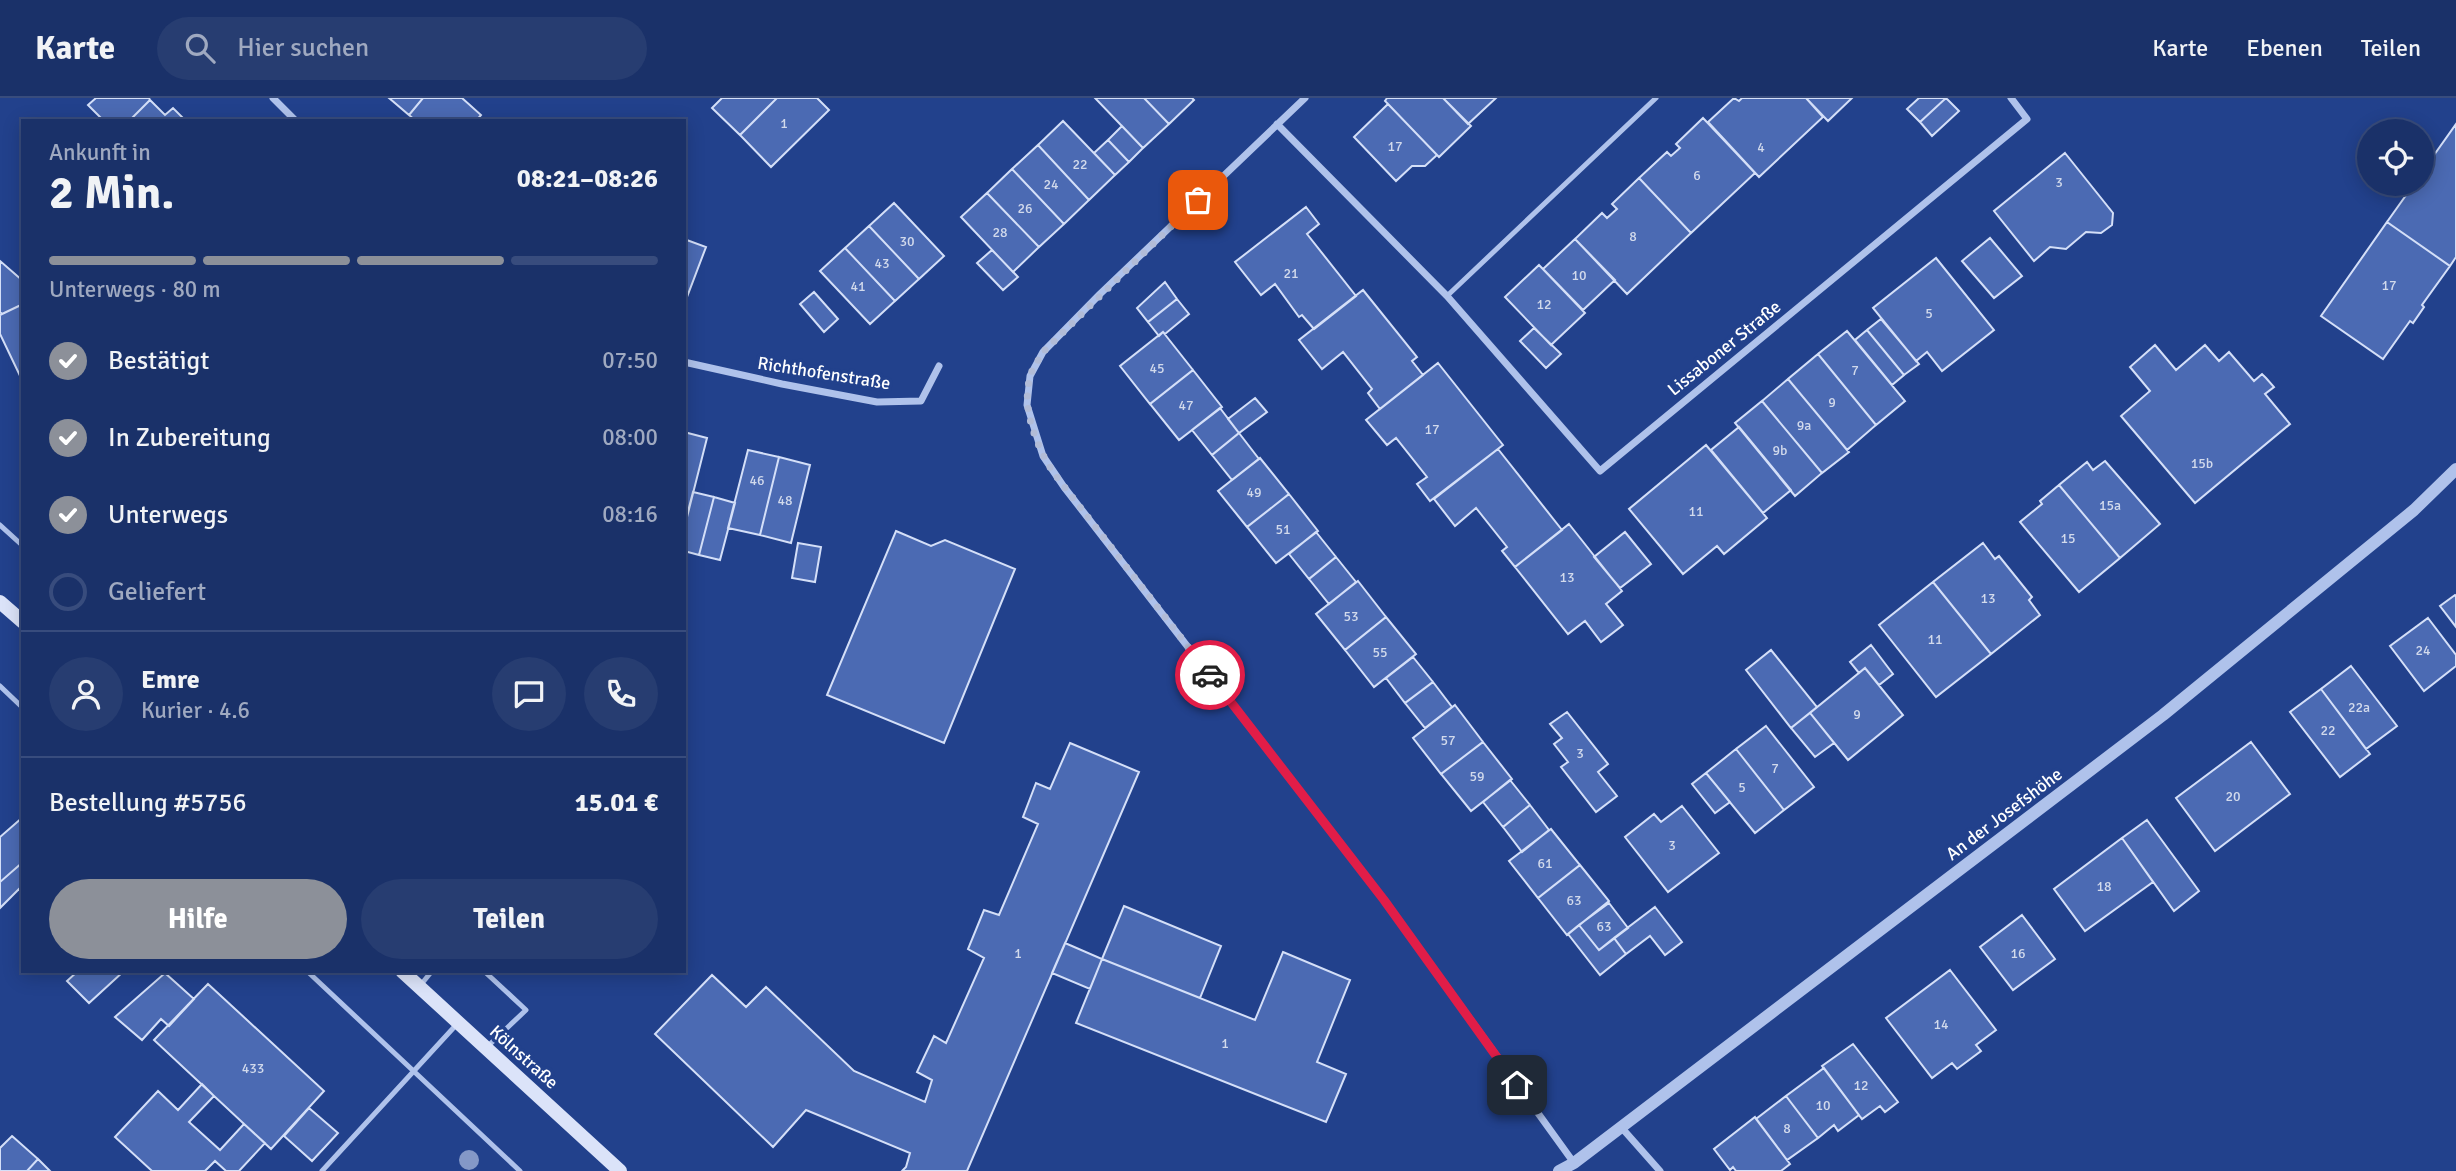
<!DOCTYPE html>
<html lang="de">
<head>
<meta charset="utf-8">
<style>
	:root { --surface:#1a3169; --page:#273d71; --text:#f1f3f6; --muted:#9fa9c0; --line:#384c7d; --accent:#8c9099 }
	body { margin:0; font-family:Signika,sans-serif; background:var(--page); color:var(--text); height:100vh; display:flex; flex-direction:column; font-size:26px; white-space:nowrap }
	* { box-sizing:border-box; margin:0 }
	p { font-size:23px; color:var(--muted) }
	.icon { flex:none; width:38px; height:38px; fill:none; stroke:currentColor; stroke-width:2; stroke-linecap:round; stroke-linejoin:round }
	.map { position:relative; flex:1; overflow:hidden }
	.details { position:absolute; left:21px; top:21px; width:665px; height:854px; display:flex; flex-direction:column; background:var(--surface); border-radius:0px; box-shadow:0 4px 18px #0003,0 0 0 2px var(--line) }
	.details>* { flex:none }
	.controls { position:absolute; left:2357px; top:21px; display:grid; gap:14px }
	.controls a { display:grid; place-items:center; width:77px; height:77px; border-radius:50%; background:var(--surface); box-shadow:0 4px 18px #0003,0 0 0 2px var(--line); font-size:35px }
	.pin { position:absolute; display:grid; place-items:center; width:60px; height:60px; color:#fff; margin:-30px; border-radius:14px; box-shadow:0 4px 10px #0006 }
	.courier { position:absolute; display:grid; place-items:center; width:70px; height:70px; margin:-35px; border:5px solid #e11d48; border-radius:50%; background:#fff; color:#222; box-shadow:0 2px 9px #0007 }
	.summary em { font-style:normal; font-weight:800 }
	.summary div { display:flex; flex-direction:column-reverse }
	.summary { display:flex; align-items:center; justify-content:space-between; height:119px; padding:0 28px }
	h1 { font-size:46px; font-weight:800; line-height:52px }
	.bar { display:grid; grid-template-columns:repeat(4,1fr); gap:10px 7px; align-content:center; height:84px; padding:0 28px }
	.bar i { height:9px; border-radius:5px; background:var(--line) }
	.bar .active { background:var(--accent) }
	.bar p { grid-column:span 4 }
	.line { display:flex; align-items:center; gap:18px; padding:0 28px; border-top:2px solid var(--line) }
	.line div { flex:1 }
	.round { display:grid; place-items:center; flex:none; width:74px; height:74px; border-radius:37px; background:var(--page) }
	ol { padding:0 28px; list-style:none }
	li { display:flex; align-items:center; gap:21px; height:77px }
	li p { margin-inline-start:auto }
	li .icon { padding:7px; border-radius:50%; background:var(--accent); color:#fff; stroke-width:4 }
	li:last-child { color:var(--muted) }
	li i { width:38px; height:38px; border:4px solid var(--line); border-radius:50% }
	.button { display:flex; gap:14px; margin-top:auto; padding:14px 28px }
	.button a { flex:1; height:80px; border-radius:42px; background:var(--accent); color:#fff; font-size:28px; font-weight:800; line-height:80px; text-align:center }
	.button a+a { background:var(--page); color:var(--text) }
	header { display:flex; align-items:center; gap:42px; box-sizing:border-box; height:98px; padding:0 35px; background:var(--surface); border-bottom:2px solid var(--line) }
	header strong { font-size:33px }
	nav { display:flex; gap:38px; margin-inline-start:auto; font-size:24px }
	.search { width:490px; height:63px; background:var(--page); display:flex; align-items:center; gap:18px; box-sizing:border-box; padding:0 24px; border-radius:38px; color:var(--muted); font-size:26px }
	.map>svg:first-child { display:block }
	.building { fill:#4b6ab3; stroke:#d4dff8; stroke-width:2 }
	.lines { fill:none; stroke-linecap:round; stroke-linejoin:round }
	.service { stroke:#afc2eb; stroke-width:5 }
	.minor { stroke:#afc2eb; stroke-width:7 }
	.tertiary { stroke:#afc2eb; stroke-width:12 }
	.secondary { stroke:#dbe3f9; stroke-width:14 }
	.tree { fill:#8498c7 }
	.done { stroke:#b2bcd7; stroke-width:7; stroke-dasharray:0 12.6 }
	.route { stroke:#e11d48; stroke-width:9 }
	.labels { text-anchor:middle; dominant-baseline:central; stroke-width:7; stroke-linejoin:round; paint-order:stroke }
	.number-label { font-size:14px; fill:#d2daec }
	.street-label { font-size:18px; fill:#fff; stroke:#22418c }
</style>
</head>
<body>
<header>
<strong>Karte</strong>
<div class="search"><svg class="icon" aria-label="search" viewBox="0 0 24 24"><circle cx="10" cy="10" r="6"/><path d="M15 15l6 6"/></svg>Hier suchen</div>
<nav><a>Karte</a><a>Ebenen</a><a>Teilen</a></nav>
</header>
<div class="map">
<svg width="2456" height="1073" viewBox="0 0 2456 1073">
	<rect width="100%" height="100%" fill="#22418c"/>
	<path class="building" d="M96,0H149L150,2L129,23H104L88,7Z
		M389,0H423L409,17Z
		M423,0H462L481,17L476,23H416L409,17Z
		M722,0H777L740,37L712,10Z
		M777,0H817L829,12L771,69L740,37Z
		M1095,0H1144L1169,26L1143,50Z
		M1144,0H1192L1194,2L1169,26Z
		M1387,0H1443L1471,28L1439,59L1385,3Z
		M1443,0H1496L1468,26Z
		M1734,0L1739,3L1742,0H1806L1823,19L1759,79L1708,24Z
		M1806,0H1852L1828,23Z
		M1919,0H1946L1920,24L1907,11Z
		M1946,0L1959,13L1932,38L1920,24Z
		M150,2L165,17L173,10L186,23H129Z
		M1388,6L1437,57L1425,68H1412L1396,83L1354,39Z
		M1703,20L1755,75L1691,135L1639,80L1667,54L1671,58L1680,50L1676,46Z
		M1063,23L1115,77L1089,102L1038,47Z
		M2456,26V159L2450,168L2387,124L2414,86H2422V74Z
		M1122,28L1143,50L1129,64L1108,42Z
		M1108,42L1129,64L1115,77L1094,55Z
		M1038,47L1089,102L1064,126L1012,71Z
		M2065,55L2113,115L2112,127L2101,135L2086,134L2066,151L2050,149L2034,163L1994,113Z
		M1012,71L1064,126L1039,149L987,95Z
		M1639,80L1691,135L1627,196L1575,141L1602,115L1607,120L1617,111L1612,106Z
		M987,95L1039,149L1013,174L961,119Z
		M894,105L944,158L919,181L869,128Z
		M1306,109L1319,126L1307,136L1356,198L1314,231L1302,217L1299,219L1275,186L1261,197L1235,164Z
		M2387,124L2450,168L2422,207L2424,209L2413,225L2410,223L2383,261L2321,218Z
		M869,128L919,181L895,203L845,150Z
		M1990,140L2022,178L1994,200L1962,163Z
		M684,141L706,149L687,199L684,198Z
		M1575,141L1615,182L1583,212L1543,171Z
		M845,150L895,203L870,226L820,173Z
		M992,152L1018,179L1003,192L977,165Z
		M1936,160L1994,232L1942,273L1927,254L1916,263L1873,210Z
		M0,163L23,183V206L2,216L0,214Z
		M1539,167L1585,215L1551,247L1505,199Z
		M1165,184L1177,201L1148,224L1137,210Z
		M1363,192L1417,259L1412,263L1423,277L1380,311L1368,295L1372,291L1343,254L1322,271L1299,242Z
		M814,194L838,221L824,234L800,206Z
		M1177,201L1189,216L1165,236L1163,234L1159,238L1148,224Z
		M23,206V282H22L0,236V217Z
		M1881,221L1919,266L1904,277L1867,232Z
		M1534,230L1561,256L1546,270L1520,243Z
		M1867,232L1904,277L1892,287L1855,242Z
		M1847,233L1905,303L1876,327L1818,256Z
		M1163,234L1193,272L1150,306L1120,268Z
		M2155,247L2176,272L2205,247L2219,263L2229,254L2254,283L2262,276L2266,280L2274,289L2265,296L2290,326L2195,405L2121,318L2150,293L2130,269Z
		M1818,256L1876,327L1847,352L1788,281Z
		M1438,265L1503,347L1430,403L1417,386L1427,379L1396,340L1387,347L1366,322Z
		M1193,272L1222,309L1179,342L1150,306Z
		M1788,281L1849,354L1822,375L1762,303Z
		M1255,300L1267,314L1239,335L1228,321Z
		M1762,303L1822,375L1795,398L1735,325Z
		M1220,310L1239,335L1212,357L1192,332Z
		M1739,329L1791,392L1763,415L1711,352Z
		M684,334L707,340L686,423L684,422Z
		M1239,335L1259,361L1232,382L1212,357Z
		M1706,347L1767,420L1724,456L1717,448L1683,476L1629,411Z
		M1498,351L1562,432L1515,469L1502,453L1507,449L1476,410L1455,428L1434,401Z
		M748,352L779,359L760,437L728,430Z
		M779,359L810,367L791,445L760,437Z
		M1260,360L1289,396L1247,429L1218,393Z
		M2105,363L2160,426L2120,460L2059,387L2087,364L2093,372Z
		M2059,387L2120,460L2079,494L2020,424L2042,406L2040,403Z
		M693,394L714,399L699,457L684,453V429Z
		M1289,396L1318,433L1276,465L1247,429Z
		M714,399L735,405L720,462L699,457Z
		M1569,426L1622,493L1606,506L1623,527L1601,544L1585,523L1568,536L1515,469Z
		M896,433L931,448L945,442L1015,471L944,645L827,597Z
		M1316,434L1336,459L1309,481L1289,456Z
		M1625,434L1651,466L1620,490L1594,459Z
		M798,445L821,449L815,484L792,480Z
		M1983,445L1995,461L1999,458L2032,499L2029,502L2040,517L1991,556L1933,484Z
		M1336,459L1356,484L1329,506L1309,481Z
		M1358,483L1386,519L1345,552L1316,516Z
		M1933,484L1991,556L1936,599L1879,527Z
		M2455,497L2456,498V529L2440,508Z
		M1386,519L1416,556L1374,589L1345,552Z
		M2428,520L2456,557V568L2424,593L2390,548Z
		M1871,547L1893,576L1879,587L1865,570L1859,575L1850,564Z
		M1771,552L1817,609L1791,630L1746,572Z
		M1413,559L1433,584L1405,605L1386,580Z
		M2351,568L2397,628L2366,651L2321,591Z
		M1865,570L1903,617L1848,662L1810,615Z
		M1433,584L1452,609L1425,630L1405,605Z
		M2321,591L2370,656L2340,679L2290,614Z
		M1455,607L1483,644L1441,676L1413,640Z
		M1567,614L1608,666L1598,674L1617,698L1596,714L1561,669L1568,664L1554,646L1562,640L1550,626Z
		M1810,615L1834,645L1815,659L1791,630Z
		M1766,628L1814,689L1784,712L1736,651Z
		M1483,644L1512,681L1471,713L1441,676Z
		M2251,644L2290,696L2215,753L2176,700Z
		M1070,645L1139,674L967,1073H902L906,1069L910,1055L806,1012L773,1049L655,936L712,877L746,909L766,889L854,973L925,1004L932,982L917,974L934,938L946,945L984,860L968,851L984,812L999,817L1038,726L1023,719L1036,685L1050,691Z
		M1736,651L1784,712L1755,735L1706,675Z
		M1706,675L1730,704L1715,715L1692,686Z
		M1510,682L1530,707L1503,729L1483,704Z
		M1530,707L1549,732L1522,754L1503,729Z
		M1682,708L1719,755L1668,794L1625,739L1654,716L1661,724Z
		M23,719V764L0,784V739Z
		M2147,722L2199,793L2174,813L2122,740Z
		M1551,731L1580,767L1538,800L1509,763Z
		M2122,740L2153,784L2085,833L2054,791Z
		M23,764V795L19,791L0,810V784Z
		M1580,767L1609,803L1567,837L1538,800Z
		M1609,805L1628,830L1599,852L1579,827Z
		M1124,808L1221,848L1200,900L1102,861Z
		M1655,809L1682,844L1665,857L1650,838L1626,856L1614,840Z
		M2022,817L2055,861L2013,892L1980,849Z
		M1579,827L1599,852L1614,840L1626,856L1600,877L1568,836Z
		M1065,845L1102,861L1090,891L1052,875Z
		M1283,854L1350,882L1317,964L1346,976L1326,1024L1076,925L1102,861L1255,922Z
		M1950,872L1996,932L1976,947L1981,953L1957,971L1952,965L1932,980L1886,920Z
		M78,873H124L89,905L67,883Z
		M165,875L194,901L169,928L161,921L142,942L115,919Z
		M208,886L324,993L271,1051L154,942Z
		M1853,946L1898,1004L1885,1014L1880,1008L1862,1021L1822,968Z
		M1824,970L1859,1017L1838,1033L1834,1027L1818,1040L1786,998Z
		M202,986L214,998L189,1024L220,1052L244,1026L265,1045L239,1073H226L215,1063L205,1073H152L115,1039L158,993L178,1012Z
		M1786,998L1818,1040L1787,1062L1756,1021Z
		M309,1010L338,1035L312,1063L284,1038Z
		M1755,1019L1790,1066L1781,1073H1736L1733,1069L1730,1072L1714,1051Z
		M12,1038L38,1061L27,1073H0V1050Z
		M38,1061L50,1073H27Z"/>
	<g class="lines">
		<path class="service" d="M1447,198L1656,0
			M0,427L23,448
			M0,588L23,610
			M307,873L520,1073
			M484,873L526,912L488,948
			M419,889L432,873
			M322,1073L457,926"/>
		<path class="minor" d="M273,0L296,23
			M1305,0L1100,196L1043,254L1030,278L1027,307L1043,358L1064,389L1384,802L1574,1065
			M1277,26L1447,198L1600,373L2027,21L2011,0
			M684,264L782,286L877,304L921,303L939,268
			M1621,1029L1660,1073"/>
		<path class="tertiary" d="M1559,1073L1574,1065L2163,617L2414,412L2456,371"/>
		<path class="secondary" d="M0,504L23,524
			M402,873L620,1073"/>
	</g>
	<circle class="tree" cx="469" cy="1062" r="10"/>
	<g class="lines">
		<path class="done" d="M1198,102L1043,254C1039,262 1032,270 1030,279C1021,309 1036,348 1053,374L1210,577"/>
		<path class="route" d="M1210,577L1384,802L1517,987"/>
	</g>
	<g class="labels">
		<g class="number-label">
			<text x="784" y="25">1</text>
			<text x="1395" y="48">17</text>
			<text x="1761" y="49">4</text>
			<text x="1080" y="66">22</text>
			<text x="1697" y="77">6</text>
			<text x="2059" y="84">3</text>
			<text x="1051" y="86">24</text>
			<text x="1025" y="110">26</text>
			<text x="1000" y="134">28</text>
			<text x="1633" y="138">8</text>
			<text x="907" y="143">30</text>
			<text x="882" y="165">43</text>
			<text x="1291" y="175">21</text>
			<text x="1579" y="177">10</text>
			<text x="2389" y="187">17</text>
			<text x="858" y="188">41</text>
			<text x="1544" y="206">12</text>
			<text x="1929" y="215">5</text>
			<text x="1157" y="270">45</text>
			<text x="1855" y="272">7</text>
			<text x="1832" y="304">9</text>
			<text x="1186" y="307">47</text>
			<text x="1804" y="327">9a</text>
			<text x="1432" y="331">17</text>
			<text x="1780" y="352">9b</text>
			<text x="2202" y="365">15b</text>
			<text x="757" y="382">46</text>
			<text x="1254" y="394">49</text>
			<text x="785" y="402">48</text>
			<text x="2110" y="407">15a</text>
			<text x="1696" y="413">11</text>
			<text x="1283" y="431">51</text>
			<text x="2068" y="440">15</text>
			<text x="1567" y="479">13</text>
			<text x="1988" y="500">13</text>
			<text x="1351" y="518">53</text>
			<text x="1935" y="541">11</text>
			<text x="2423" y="552">24</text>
			<text x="1380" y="554">55</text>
			<text x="2359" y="609">22a</text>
			<text x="1857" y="616">9</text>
			<text x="2328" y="632">22</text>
			<text x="1448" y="642">57</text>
			<text x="1580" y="655">3</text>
			<text x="1775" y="670">7</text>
			<text x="1477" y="678">59</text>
			<text x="1742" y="689">5</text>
			<text x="2233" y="698">20</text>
			<text x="1672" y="747">3</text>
			<text x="1545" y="765">61</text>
			<text x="2104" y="788">18</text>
			<text x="1574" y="802">63</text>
			<text x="1604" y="828">63</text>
			<text x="1018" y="855">1</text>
			<text x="2018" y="855">16</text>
			<text x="1941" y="926">14</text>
			<text x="1225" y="945">1</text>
			<text x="253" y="970">433</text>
			<text x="1861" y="987">12</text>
			<text x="1823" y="1007">10</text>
			<text x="1787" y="1030">8</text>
		</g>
		<g class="street-label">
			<text transform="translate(1724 250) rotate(-39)">Lissaboner Straße</text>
			<text transform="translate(824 275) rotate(9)">Richthofenstraße</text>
			<text transform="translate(2004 716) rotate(-37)">An der Josefshöhe</text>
			<text transform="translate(524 959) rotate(42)">Kölnstraße</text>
		</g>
	</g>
</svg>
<div class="controls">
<a><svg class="icon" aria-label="locate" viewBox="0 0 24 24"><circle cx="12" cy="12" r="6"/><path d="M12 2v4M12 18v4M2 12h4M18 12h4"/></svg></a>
</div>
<div class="pin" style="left:1198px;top:102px;background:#ea580c"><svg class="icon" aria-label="bag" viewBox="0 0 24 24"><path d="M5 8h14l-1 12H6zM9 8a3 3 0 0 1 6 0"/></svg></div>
<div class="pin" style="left:1517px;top:987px;background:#1f2937"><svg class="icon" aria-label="home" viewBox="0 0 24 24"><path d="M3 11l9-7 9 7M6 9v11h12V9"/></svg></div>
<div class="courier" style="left:1210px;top:577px"><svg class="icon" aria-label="car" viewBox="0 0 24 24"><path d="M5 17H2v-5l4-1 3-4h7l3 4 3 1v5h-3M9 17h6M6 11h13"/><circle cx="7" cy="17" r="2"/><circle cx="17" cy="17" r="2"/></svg></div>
<section class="details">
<div class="summary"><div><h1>2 Min.</h1><p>Ankunft in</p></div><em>08:21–08:26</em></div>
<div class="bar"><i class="active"></i><i class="active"></i><i class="active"></i><i></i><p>Unterwegs · 80 m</p></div>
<ol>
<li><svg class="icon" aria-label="check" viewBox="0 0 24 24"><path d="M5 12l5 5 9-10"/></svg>Bestätigt<p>07:50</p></li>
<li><svg class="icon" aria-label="check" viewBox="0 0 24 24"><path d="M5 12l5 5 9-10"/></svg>In Zubereitung<p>08:00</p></li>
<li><svg class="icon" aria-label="check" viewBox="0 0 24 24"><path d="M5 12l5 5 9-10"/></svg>Unterwegs<p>08:16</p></li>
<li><i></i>Geliefert</li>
</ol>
<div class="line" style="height:126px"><a class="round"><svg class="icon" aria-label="person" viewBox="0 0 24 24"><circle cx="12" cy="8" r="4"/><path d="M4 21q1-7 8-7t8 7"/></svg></a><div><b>Emre</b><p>Kurier · 4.6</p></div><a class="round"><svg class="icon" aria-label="chat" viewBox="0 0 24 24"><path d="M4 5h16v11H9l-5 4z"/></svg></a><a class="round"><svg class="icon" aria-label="phone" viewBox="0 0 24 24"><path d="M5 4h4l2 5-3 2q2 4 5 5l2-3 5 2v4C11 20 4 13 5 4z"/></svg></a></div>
<div class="line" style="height:91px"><div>Bestellung #5756</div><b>15.01 €</b></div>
<div class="button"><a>Hilfe</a><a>Teilen</a></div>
</section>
</div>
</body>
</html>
